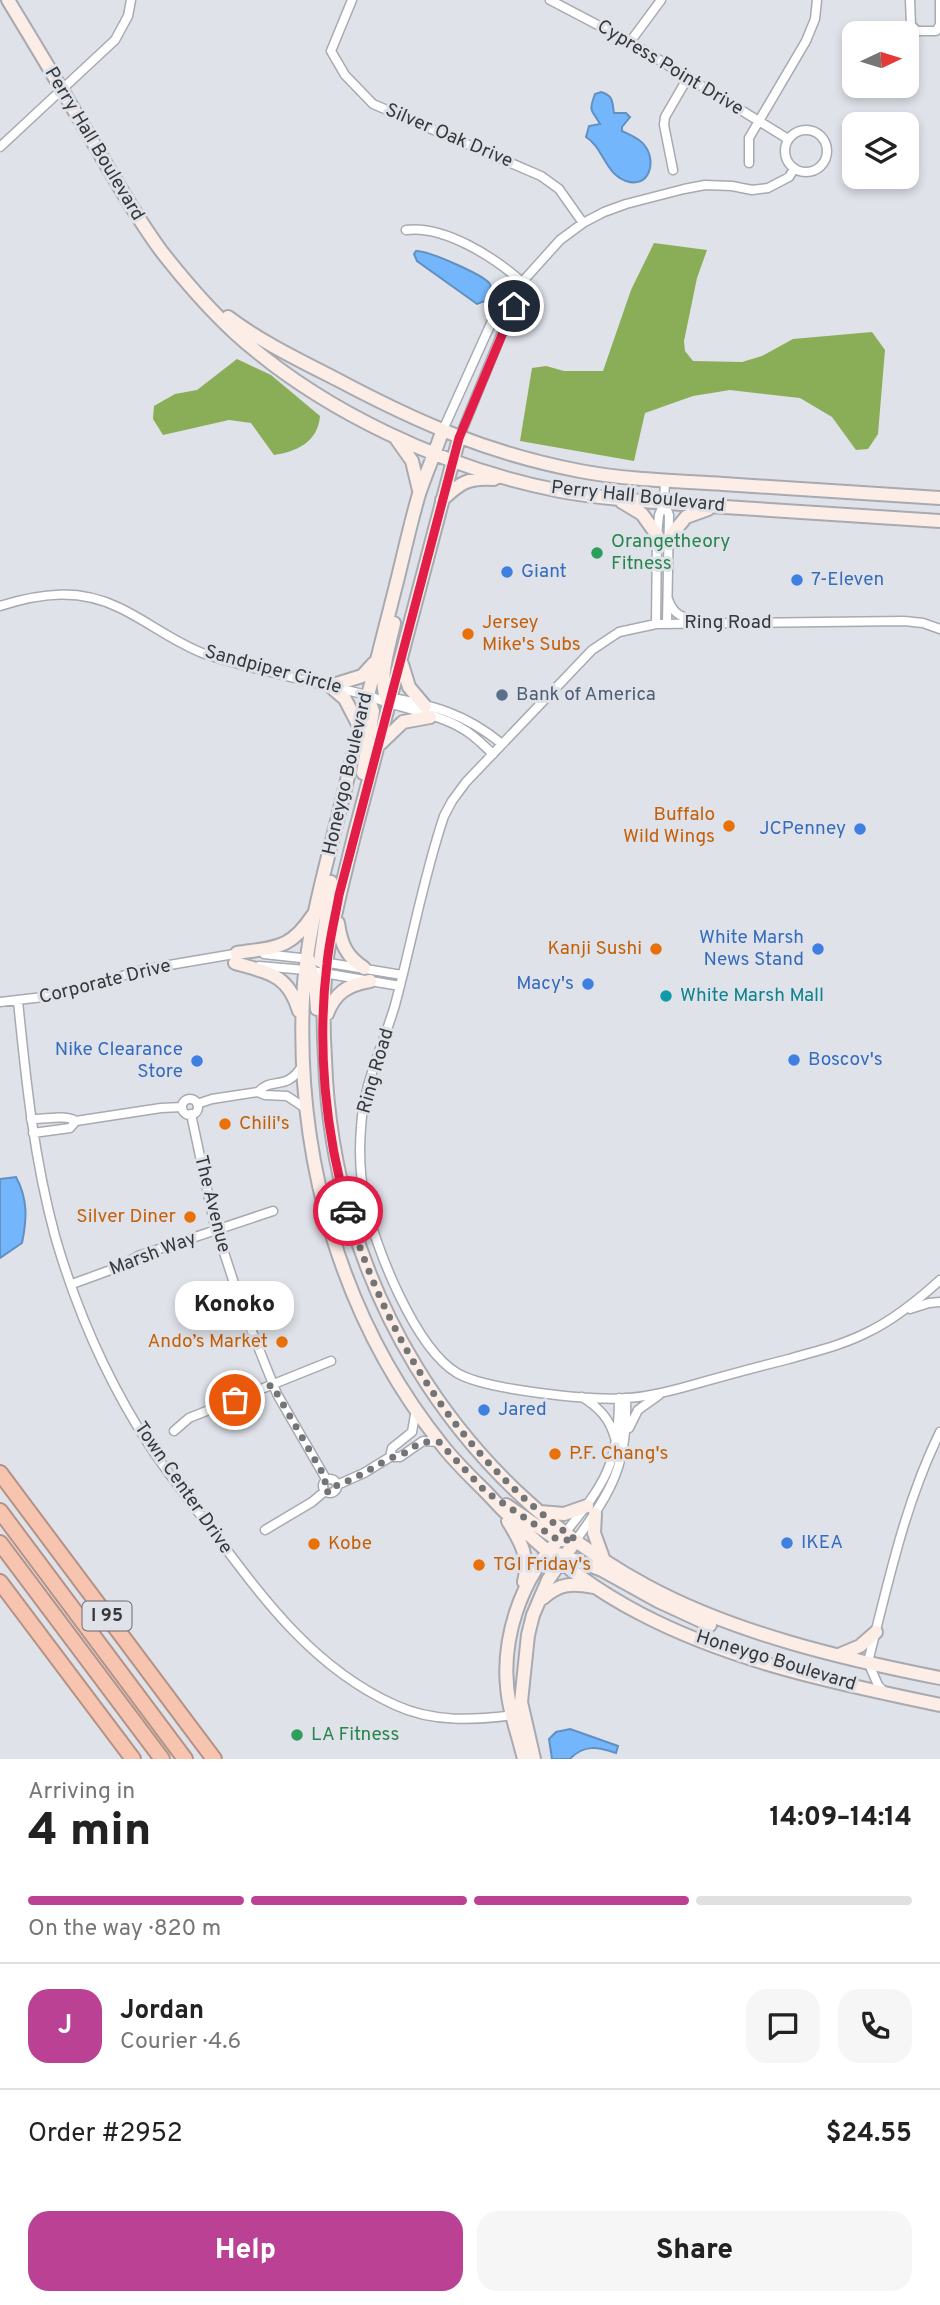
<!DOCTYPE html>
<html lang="en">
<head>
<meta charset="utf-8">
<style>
	:root { --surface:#fff; --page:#f6f6f6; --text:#222; --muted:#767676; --line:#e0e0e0; --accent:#ba4194 }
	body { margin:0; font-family:Overpass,sans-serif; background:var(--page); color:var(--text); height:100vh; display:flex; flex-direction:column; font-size:26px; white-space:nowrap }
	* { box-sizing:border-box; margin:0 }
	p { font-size:23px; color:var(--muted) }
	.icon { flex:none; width:38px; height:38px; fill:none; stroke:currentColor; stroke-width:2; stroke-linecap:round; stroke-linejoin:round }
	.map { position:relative; height:1759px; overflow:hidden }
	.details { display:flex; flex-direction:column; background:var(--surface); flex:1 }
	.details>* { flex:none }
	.needle { width:46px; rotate:86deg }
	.fabs { position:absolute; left:842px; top:21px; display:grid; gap:14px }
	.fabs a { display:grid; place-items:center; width:77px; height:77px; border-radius:14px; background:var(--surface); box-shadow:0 4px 10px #0003; font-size:35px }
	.pin { position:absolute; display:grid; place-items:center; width:60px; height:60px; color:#fff; margin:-30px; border:4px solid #fff; border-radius:50%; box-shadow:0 2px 7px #0007 }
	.courier { position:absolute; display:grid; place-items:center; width:70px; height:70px; margin:-35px; border:5px solid #e11d48; border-radius:50%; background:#fff; color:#222; box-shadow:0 2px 9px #0007 }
	.bubble { position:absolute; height:49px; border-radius:21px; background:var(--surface); box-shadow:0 4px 10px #0003; font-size:23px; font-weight:800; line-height:49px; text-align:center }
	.summary em { font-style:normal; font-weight:800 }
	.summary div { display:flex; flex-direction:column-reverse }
	.summary { display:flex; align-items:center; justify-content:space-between; height:119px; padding:0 28px }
	h1 { font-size:46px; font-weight:800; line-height:52px }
	.bar { display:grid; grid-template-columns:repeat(4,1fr); gap:10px 7px; align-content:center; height:84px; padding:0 28px }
	.bar i { height:9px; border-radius:5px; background:var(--line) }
	.bar .selected { background:var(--accent) }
	.bar p { grid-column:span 4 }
	.line { display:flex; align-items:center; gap:18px; padding:0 28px; border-top:2px solid var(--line) }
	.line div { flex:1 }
	.round { display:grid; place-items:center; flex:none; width:74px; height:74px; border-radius:21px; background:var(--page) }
	.button { display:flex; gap:14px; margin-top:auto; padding:14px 28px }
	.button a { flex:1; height:80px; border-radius:21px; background:var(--accent); color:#fff; font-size:28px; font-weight:800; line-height:80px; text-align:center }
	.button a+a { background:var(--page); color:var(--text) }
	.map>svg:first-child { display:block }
	.forest { fill:#8aad57 }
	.water { fill:#73b6fb; stroke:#6190c1; stroke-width:2 }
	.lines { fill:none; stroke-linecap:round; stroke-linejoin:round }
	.street-casing { stroke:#a8aab1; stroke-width:11 }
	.secondary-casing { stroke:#a8aab1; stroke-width:16 }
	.highway-casing { stroke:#b49386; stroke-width:18 }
	.street { stroke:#fff; stroke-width:8 }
	.secondary { stroke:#fdede7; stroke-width:12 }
	.highway { stroke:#f7c4af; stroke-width:14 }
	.done { stroke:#727478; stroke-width:7; stroke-dasharray:0 12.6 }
	.route { stroke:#e11d48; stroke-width:9 }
	.leisure-dot { fill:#2e9e5b; stroke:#dfe2e9; stroke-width:2.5 }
	.shop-dot { fill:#3f7fe0; stroke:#dfe2e9; stroke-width:2.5 }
	.food-dot { fill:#e8710a; stroke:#dfe2e9; stroke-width:2.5 }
	.service-dot { fill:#5c6f8a; stroke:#dfe2e9; stroke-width:2.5 }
	.culture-dot { fill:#0f9aa8; stroke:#dfe2e9; stroke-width:2.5 }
	.labels { text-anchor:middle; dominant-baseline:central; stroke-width:6; stroke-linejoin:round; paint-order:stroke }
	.shield { fill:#dfe2e9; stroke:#696b6f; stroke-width:2 }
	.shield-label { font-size:18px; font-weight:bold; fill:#37383b }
	.street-label { font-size:19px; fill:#37383b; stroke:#dfe2e9 }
	.leisure-label { font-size:19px; fill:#27864d; stroke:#dfe2e9; text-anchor:start }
	.shop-label { font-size:19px; fill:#366cbe; stroke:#dfe2e9; text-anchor:start }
	.food-label { font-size:19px; fill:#c56008; stroke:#dfe2e9; text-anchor:start }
	.service-label { font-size:19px; fill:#4e5e75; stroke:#dfe2e9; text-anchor:start }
	.culture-label { font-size:19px; fill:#0d838f; stroke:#dfe2e9; text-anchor:start }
</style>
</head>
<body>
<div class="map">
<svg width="940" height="1759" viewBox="0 0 940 1759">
	<rect width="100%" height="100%" fill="#dfe2e9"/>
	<path class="forest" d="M654,243L707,250L697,278L684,341L685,351L693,361L742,362L762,356L793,339L872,332L885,350L878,434L868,449L856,450L832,417L800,398L730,390L693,396L645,413L634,461L520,441L532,368L546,366L564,371H603L631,290Z
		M237,359L271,375L320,416C318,442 296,452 274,455L251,423L229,420L163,435L153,419L154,406L175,394L197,390Z"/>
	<path class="water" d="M601,92C614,96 612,102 614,113H626L630,117L622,127V131C630,135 641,139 645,146C657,162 649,189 626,181C605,174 603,147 586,137L589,126L600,124C592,109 588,113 595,94Z
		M416,251C427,250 484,275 490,284C491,285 490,288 490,290L485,301L477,304L417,261L414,254Z
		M16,1177C28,1199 27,1219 22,1243L0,1258V1179Z
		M570,1729L618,1746L616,1753C598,1747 584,1744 570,1759H552L549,1739L556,1732Z"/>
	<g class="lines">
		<g class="street-casing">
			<path id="street" d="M352,0L331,51L345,75L373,104L541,176L559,189L583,223
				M550,0L630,42L788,139
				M910,0L911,25L917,31H936L940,25V0
				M630,42L661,0
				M785 151a21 21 0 1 1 42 0a21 21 0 1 1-42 0Z
				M0,147L115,40L128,16L131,0
				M749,163V138L806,41L815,19L817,0
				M673,170L664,125L665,117L687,79
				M406,230C444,225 494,257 522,282
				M442,432L497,310L560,240L583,223L604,212L626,204L684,189L705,185L732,186L752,190L768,188L789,177L794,169
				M459,438L522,284
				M664,503L669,515L667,623
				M668,599C672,611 678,616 690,619
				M0,606C41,593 79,588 120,608C149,622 175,643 205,654C258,671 313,682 367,695C396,708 438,713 463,729C474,735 483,745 493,754
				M656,624L657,535L659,515L664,503L665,480
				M940,629L923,623L904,621L656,624L619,632L592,650L466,782L452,801L444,816C423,878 412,942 395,1005C383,1046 363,1084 361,1128C359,1152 360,1176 365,1200C375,1247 415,1348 457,1373C486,1390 592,1401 627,1398C649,1397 671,1391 692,1385C724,1376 757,1367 789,1359C816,1351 843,1345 868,1332C895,1319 918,1300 940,1280
				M387,697C433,705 466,714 502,744
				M264,954L310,959
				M323,962L402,975
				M259,966L306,970L400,986
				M18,1001C26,1081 34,1159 55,1236C76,1309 109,1384 151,1448C171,1478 195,1507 217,1537C268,1605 316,1669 395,1705C434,1723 474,1720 515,1715
				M0,1002L52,996L146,969L240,953
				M258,1092C272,1076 286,1092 302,1066
				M182 1107a8 8 0 1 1 16 0a8 8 0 1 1-16 0Z
				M197,1104L212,1099L258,1092L265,1095L287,1096L305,1108
				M191,1114L214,1222L234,1283L235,1305L249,1324L277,1394L326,1479
				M31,1119C45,1120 64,1114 76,1121L70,1128L33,1133
				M76,1121L161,1108L182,1107
				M72,1284L116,1268L138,1256L273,1211
				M910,1309L929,1303L940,1302
				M582,1397C599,1407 610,1419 615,1438
				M629,1428L638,1410L659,1395
				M174,1431L189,1418L331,1361
				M390,1457L392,1448L412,1432L416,1409
				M323 1486a7 7 0 1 1 14 0a7 7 0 1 1-14 0Z
				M337,1485L364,1473L390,1457H400L423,1441L439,1442
				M265,1530L312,1502L325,1491
				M565,1533C605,1483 619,1464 619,1398
				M576,1540C613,1490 628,1462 626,1398
				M885,1693L878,1685L868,1662C888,1584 904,1505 940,1432"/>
		</g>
		<g class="secondary-casing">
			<path id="secondary" d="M8,0C36,46 64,93 91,139C114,177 135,216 162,252C184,280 209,309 235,333C321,411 446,469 560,491C609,500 659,502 709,506C786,511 863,516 940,521
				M228,317C261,342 301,361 338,380C419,423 490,454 580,471C627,480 676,481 723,484C795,489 868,493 940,498
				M442,432C435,453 426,473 419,494C409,528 402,563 393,597C376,664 359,730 343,797C327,863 306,931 303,999C296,1159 341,1319 442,1445C455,1462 471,1477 487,1493C531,1541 583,1584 641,1614C733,1662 839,1684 940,1705
				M395,437L412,461L419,490
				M459,438L354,836C344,878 332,921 326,964C323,995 323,1028 325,1059C332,1279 452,1481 647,1586C734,1633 843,1659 940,1678
				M442,500C460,483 468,477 494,479
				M622,502L642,514L657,535
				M668,539L686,517L708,509
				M402,664L409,687L425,706
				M330,686L362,676L374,663
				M330,686L345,699L359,726
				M389,705C376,682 389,648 394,623
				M380,744L403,722L430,717
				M363,773L373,711L367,695
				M338,923C341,944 346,956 364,968
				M237,953C276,947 290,950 313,915
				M320,961L331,882
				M308,962L315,982L317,1009
				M235,963C269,973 288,974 299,1011
				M327,1014C335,993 347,985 370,981
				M506,1505L558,1540H565
				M540,1512L564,1514L587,1506
				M595,1514L594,1533L603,1558
				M508,1521C521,1542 530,1558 524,1582
				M559,1554L602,1570L658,1601L710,1625
				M543,1598C560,1583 572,1583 594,1587
				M841,1654L860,1646L876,1632
				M524,1759C520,1742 514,1724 510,1707C497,1644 520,1577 565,1533
				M534,1759L521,1702L528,1635L533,1615L548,1580L576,1540"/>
		</g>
		<g class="highway-casing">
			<path id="highway" d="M0,1473L214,1759
				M0,1511L185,1759
				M0,1543L162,1759
				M0,1582L133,1759"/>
		</g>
		<use href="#street" class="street"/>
		<use href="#secondary" class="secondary"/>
		<use href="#highway" class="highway"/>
	</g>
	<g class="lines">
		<path class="done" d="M235,1400L272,1385L326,1479L323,1488L328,1492L334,1491L337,1485C355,1479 371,1469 388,1459C393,1456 398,1458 403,1454C419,1444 419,1441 439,1442L486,1492L558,1540H576C463,1459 388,1344 348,1211"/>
		<path class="route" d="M348,1211C325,1133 317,1045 327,964C329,941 335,918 339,895L459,438L514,306"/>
	</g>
	<g class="leisure-dot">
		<circle cx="597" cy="553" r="7"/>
		<circle cx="297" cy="1735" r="7"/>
	</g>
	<g class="shop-dot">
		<circle cx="507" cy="572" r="7"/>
		<circle cx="797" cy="580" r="7"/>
		<circle cx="860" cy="829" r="7"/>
		<circle cx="818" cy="949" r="7"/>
		<circle cx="588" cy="984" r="7"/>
		<circle cx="794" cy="1060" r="7"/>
		<circle cx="197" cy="1061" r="7"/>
		<circle cx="484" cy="1410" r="7"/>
		<circle cx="787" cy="1543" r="7"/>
	</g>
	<g class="food-dot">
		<circle cx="468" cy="634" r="7"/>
		<circle cx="729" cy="826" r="7"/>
		<circle cx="656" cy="949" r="7"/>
		<circle cx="225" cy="1124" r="7"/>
		<circle cx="190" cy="1217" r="7"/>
		<circle cx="282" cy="1342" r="7"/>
		<circle cx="555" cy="1454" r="7"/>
		<circle cx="314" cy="1544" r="7"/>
		<circle cx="479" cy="1565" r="7"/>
	</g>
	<circle class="service-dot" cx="502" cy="695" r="7"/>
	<circle class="culture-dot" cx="666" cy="996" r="7"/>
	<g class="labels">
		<rect class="shield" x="82.5" y="1601.5" width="49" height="29" rx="5"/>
		<g class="shield-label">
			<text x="107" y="1616">I 95</text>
		</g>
		<g class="street-label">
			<text transform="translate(670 68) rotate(31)">Cypress Point Drive</text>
			<text transform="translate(449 136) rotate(23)">Silver Oak Drive</text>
			<text transform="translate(94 144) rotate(59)">Perry Hall Boulevard</text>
			<text transform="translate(638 497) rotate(6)">Perry Hall Boulevard</text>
			<text x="728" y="623">Ring Road</text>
			<text transform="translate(273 670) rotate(15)">Sandpiper Circle</text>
			<text transform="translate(348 774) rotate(-77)">Honeygo Boulevard</text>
			<text transform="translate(105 982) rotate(-14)">Corporate Drive</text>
			<text transform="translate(376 1071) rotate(-74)">Ring Road</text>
			<text transform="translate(212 1204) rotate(76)">The Avenue</text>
			<text transform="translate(153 1254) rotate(-21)">Marsh Way</text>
			<text transform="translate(183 1488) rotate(55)">Town Center Drive</text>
			<text transform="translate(776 1661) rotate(17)">Honeygo Boulevard</text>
		</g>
		<g class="leisure-label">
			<text x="611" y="542">Orangetheory<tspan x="611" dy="22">Fitness</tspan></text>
			<text x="311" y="1735">LA Fitness</text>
		</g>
		<g class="shop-label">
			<text x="521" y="572">Giant</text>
			<text x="811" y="580">7-Eleven</text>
			<text x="846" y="829" text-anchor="end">JCPenney</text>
			<text x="804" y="938" text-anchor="end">White Marsh<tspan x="804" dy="22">News Stand</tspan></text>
			<text x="574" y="984" text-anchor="end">Macy's</text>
			<text x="183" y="1050" text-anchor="end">Nike Clearance<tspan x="183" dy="22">Store</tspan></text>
			<text x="808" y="1060">Boscov's</text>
			<text x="498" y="1410">Jared</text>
			<text x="801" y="1543">IKEA</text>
		</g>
		<g class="food-label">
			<text x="482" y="623">Jersey<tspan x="482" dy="22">Mike's Subs</tspan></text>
			<text x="715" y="815" text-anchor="end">Buffalo<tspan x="715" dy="22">Wild Wings</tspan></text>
			<text x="642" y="949" text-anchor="end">Kanji Sushi</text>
			<text x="239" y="1124">Chili's</text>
			<text x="176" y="1217" text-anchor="end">Silver Diner</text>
			<text x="268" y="1342" text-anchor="end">Ando’s Market</text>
			<text x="569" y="1454">P.F. Chang's</text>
			<text x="328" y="1544">Kobe</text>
			<text x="493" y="1565">TGI Friday's</text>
		</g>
		<g class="service-label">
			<text x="516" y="695">Bank of America</text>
		</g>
		<g class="culture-label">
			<text x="680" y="996">White Marsh Mall</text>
		</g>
	</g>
</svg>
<div class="fabs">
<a><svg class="needle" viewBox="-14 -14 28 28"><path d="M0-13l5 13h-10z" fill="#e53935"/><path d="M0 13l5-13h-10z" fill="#767676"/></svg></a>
<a><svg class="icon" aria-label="layers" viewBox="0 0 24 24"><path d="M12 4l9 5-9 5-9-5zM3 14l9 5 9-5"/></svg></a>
</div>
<div class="pin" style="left:235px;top:1400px;background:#ea580c"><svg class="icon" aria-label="bag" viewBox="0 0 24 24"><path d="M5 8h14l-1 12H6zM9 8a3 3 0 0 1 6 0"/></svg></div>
<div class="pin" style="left:514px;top:306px;background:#1f2937"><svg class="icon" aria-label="home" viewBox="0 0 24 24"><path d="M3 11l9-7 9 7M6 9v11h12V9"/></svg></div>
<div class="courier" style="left:348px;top:1211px"><svg class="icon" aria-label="car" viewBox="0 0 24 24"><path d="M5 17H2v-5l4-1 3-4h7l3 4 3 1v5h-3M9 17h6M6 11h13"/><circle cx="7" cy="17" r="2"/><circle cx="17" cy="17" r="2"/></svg></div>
<div class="bubble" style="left:175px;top:1281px;width:119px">Konoko</div>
</div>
<section class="details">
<div class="summary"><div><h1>4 min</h1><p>Arriving in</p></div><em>14:09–14:14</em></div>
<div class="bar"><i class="selected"></i><i class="selected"></i><i class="selected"></i><i></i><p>On the way · 820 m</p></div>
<div class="line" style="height:126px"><b class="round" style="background:var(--accent);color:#fff">J</b><div><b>Jordan</b><p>Courier · 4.6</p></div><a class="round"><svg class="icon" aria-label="chat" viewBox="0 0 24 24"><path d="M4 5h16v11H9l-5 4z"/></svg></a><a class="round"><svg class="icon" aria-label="phone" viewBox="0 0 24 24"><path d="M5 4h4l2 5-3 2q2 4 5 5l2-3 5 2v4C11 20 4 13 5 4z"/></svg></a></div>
<div class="line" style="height:91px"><div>Order #2952</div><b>$24.55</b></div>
<div class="button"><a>Help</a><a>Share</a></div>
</section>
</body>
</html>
